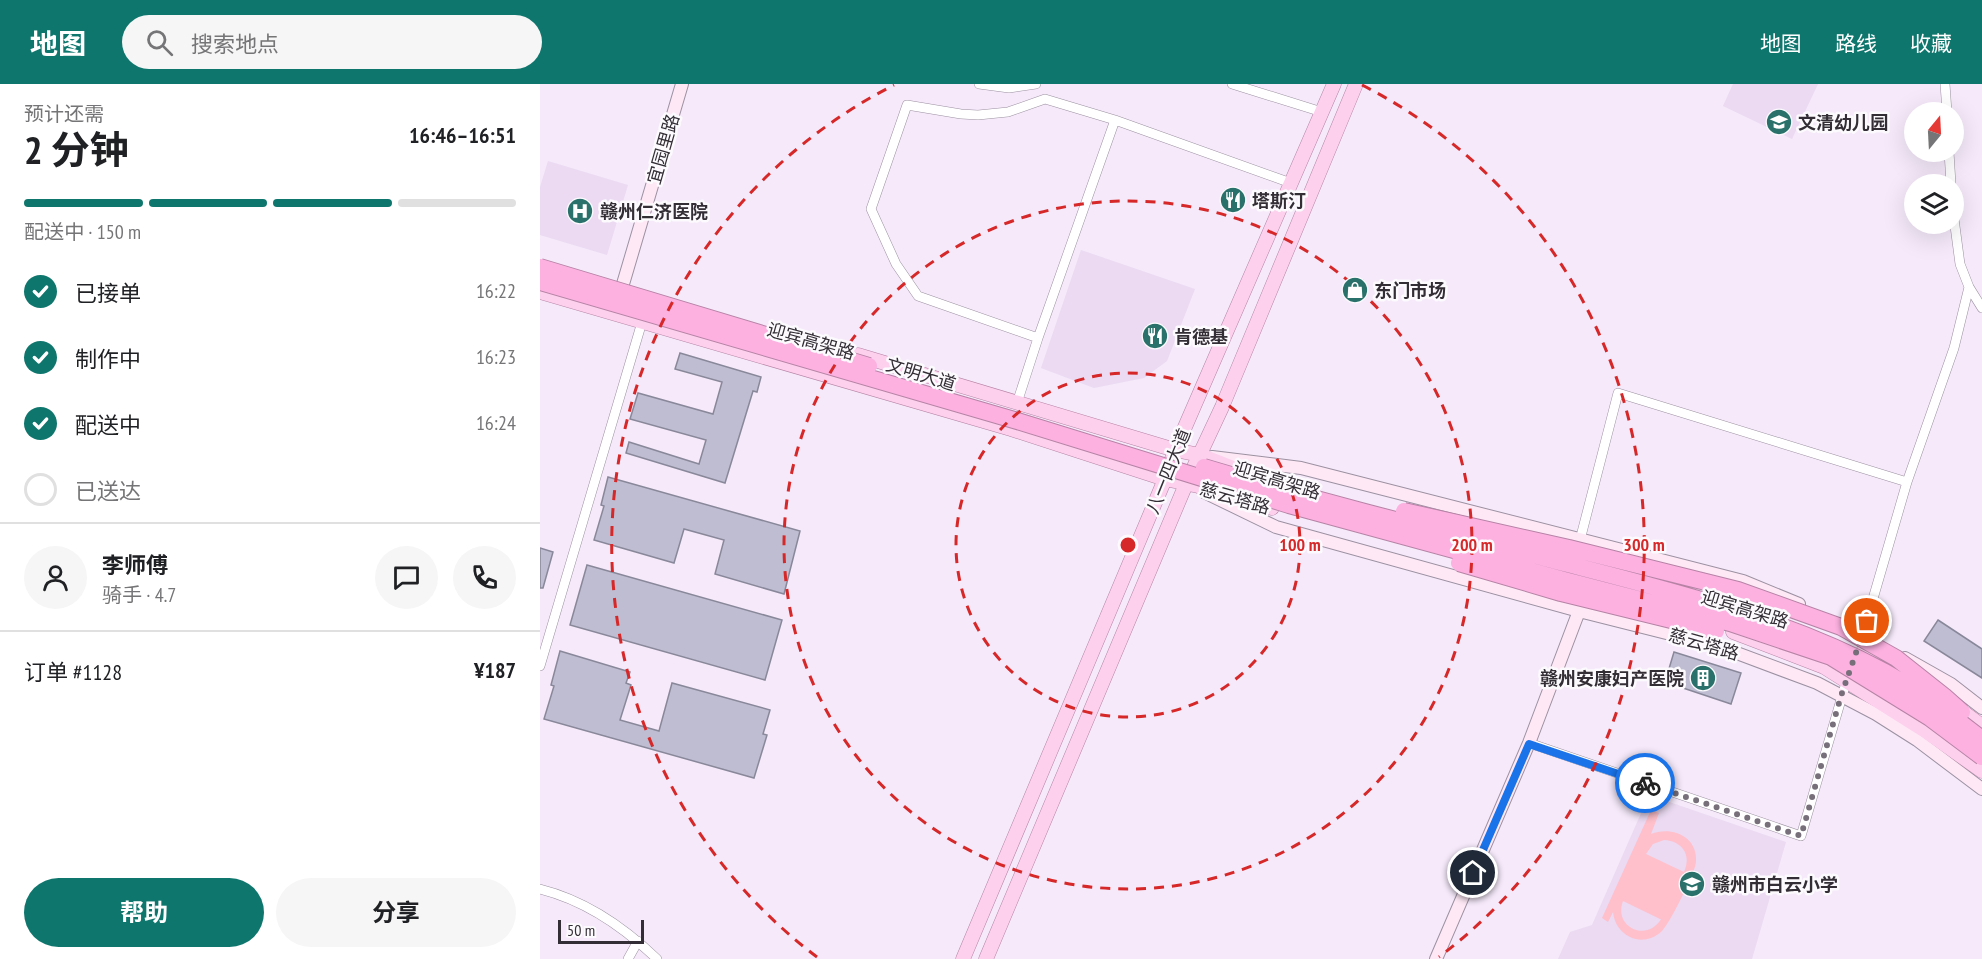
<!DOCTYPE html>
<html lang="zh">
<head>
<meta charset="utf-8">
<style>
	:root { --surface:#fff; --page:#f6f6f6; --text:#202124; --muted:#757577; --line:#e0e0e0; --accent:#0f766e }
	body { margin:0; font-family:"PT Sans Narrow","Noto Sans SC",sans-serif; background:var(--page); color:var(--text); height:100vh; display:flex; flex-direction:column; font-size:22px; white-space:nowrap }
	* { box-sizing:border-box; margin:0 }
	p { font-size:20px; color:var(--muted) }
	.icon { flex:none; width:33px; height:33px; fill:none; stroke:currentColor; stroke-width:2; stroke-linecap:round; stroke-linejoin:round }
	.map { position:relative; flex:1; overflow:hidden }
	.details { display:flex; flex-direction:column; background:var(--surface); width:540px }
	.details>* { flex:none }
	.needle { width:39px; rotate:18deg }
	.fabs { position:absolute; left:1364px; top:18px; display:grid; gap:12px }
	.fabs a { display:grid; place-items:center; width:60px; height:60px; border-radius:50%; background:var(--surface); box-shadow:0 6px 24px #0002; font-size:30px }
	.scale { position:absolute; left:18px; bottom:15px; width:86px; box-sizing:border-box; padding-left:6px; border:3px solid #332e35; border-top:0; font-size:16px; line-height:21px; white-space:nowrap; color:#332e35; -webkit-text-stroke:4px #fcfafd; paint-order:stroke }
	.pin { position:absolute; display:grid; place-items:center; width:51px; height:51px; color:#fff; margin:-26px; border:3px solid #fff; border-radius:50%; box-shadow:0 2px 6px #0007 }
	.courier { position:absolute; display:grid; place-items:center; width:60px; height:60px; margin:-30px; border:4px solid #1a73e8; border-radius:50%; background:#fff; color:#222; box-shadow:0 2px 8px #0007 }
	.head em { font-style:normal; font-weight:700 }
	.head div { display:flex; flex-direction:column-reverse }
	.head { display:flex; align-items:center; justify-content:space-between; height:102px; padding:0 24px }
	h1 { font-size:39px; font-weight:700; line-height:45px }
	.bar { display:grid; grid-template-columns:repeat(4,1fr); gap:9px 6px; align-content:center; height:72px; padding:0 24px }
	.bar i { height:8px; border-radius:4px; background:var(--line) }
	.bar .active { background:var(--accent) }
	.bar p { grid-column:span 4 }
	.line { display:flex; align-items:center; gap:15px; padding:0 24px; border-top:2px solid var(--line) }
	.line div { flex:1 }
	.round { display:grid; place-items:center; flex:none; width:63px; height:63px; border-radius:32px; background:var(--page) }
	ol { padding:0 24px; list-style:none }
	li { display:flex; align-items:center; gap:18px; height:66px }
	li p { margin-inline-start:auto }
	li .icon { padding:6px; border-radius:50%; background:var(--accent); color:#fff; stroke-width:4 }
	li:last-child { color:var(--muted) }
	li i { width:33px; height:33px; border:3px solid var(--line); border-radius:50% }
	.button { display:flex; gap:12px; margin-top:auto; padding:12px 24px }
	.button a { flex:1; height:69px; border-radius:36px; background:var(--accent); color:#fff; font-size:24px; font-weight:700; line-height:69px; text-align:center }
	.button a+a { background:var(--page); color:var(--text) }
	header { display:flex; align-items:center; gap:36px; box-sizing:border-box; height:84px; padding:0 30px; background:var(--accent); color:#fff }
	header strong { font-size:28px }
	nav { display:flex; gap:33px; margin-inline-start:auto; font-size:21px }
	.search { width:420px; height:54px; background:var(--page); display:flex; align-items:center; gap:15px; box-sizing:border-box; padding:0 21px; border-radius:33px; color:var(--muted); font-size:22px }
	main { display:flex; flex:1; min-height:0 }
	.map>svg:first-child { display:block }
	.built { fill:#ebdaf2 }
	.park { fill:#ffc0cb; fill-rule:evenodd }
	.building { fill:#bfbdd1; stroke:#89889a; stroke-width:1.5 }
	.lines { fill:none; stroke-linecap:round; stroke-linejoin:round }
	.street-casing { stroke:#9c91a1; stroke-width:10 }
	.secondary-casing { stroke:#9c91a1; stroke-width:14 }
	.primary-casing { stroke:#b683a5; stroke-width:15 }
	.street { stroke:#fff; stroke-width:9 }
	.secondary { stroke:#fee8f6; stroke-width:12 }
	.primary { stroke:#fdd0ed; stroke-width:14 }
	.highway-bridge-casing { stroke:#b683a5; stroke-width:18; stroke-linecap:butt }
	.highway-bridge { stroke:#fcb1e1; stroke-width:16 }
	.done { stroke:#776f7a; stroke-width:6; stroke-dasharray:0 10.8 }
	.route { stroke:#1a73e8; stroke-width:8 }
	.ring { fill:none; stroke:#d62828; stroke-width:3; stroke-dasharray:10 8 }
	.labels { text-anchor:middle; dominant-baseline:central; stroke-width:5; stroke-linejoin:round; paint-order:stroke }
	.poi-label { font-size:18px; font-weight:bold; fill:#332e35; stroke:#fcfafd; text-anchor:start }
	.street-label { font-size:18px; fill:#332e35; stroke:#fcfafd }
	.centre { fill:#d62828; stroke:#fcfafd; stroke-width:3 }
	.ring-label { font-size:18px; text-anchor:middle; font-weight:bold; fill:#d62828; stroke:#fcfafd; stroke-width:5; stroke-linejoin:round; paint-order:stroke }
</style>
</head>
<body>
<header>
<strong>地图</strong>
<div class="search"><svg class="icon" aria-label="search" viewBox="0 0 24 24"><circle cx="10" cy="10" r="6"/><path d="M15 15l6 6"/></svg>搜索地点</div>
<nav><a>地图</a><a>路线</a><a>收藏</a></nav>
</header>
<main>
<section class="details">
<div class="head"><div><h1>2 分钟</h1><p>预计还需</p></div><em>16:46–16:51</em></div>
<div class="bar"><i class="active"></i><i class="active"></i><i class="active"></i><i></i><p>配送中 · 150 m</p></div>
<ol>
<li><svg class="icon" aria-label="check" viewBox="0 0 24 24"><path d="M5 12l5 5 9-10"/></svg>已接单<p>16:22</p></li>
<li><svg class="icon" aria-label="check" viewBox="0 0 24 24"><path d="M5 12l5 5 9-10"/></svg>制作中<p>16:23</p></li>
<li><svg class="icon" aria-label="check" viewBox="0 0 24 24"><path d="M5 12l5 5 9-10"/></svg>配送中<p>16:24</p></li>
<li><i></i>已送达</li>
</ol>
<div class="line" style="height:108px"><a class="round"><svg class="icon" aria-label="person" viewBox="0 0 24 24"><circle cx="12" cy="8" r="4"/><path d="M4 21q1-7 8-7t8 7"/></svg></a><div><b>李师傅</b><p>骑手 · 4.7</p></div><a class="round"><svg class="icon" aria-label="chat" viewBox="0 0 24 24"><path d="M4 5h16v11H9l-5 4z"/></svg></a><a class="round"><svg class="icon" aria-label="phone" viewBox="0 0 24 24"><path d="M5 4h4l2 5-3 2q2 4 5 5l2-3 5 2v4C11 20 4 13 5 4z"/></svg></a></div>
<div class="line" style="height:78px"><div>订单 #1128</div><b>¥187</b></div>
<div class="button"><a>帮助</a><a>分享</a></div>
</section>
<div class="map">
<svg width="1442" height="875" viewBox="0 0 1442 875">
	<rect width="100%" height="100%" fill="#f5e9fa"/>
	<path class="built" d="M1193,0H1278L1252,55L1183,22Z
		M8,77L88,101L67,171L0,151V103Z
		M541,166L655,205L627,277L604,294L554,304L501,284Z
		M1109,711L1246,758L1212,875H1018L1030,848L1052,841Z"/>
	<path class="park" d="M1111,726L1119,729L1111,750C1131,742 1158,752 1156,778C1155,789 1129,841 1121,848C1112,856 1100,858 1090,853C1080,848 1074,839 1073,828L1068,838L1062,834ZM1124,756C1142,757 1152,771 1144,788L1106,770L1113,760ZM1083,817L1120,835H1121C1107,859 1073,843 1083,817Z"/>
	<path class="building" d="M140,269L221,293L217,308L213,307L185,399L86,369L89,358L159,380L166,356L90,335L98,309L173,330L182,298L135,285Z
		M68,393L260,447L244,510L175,490L184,456L144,445L134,479L54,456L64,422L61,421Z
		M0,464L13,468L3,504H0Z
		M47,481L242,536L225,596L30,541Z
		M1398,536L1442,565V594L1384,557Z
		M20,567L90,588L86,599L91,601L80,636L119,647L132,599L230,626L223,650L227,651L214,694L4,635L14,602L11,601Z
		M1134,568L1201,589L1191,620L1125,598Z"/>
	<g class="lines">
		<g class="street-casing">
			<path id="street" d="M439,0L469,4L496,0
				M692,0L782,28
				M1405,0L1407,28
				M1409,68L1411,100
				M1429,203L1442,224
				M498,254L378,212L356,180L331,125L367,21L421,30L438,31L468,28L505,15L575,36L751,99
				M477,319L498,254L575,36
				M1040,456L1078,309L1367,398
				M1321,556L1367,398L1414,264L1429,203L1420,180L1413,127
				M0,582L102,238
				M989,659L1261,752L1308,592
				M0,805C44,816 85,844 117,875
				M88,875L98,857"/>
		</g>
		<g class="secondary-casing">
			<path id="secondary" d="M83,200L142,0
				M672,373L761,384L1203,497L1259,520
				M664,408L736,443L1039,527L1178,562L1277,599L1336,630L1377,656L1442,705
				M1365,574L1411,600L1442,624
				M896,875L989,659L1039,527"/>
		</g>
		<g class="primary-casing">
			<path id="primary" d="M0,208L471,345L625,395L658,402L732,424
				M318,271L635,366L660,371L693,384
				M1193,548L1284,583L1384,646L1442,687
				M1324,565L1369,592
				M1415,622L1442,642
				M423,875L625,395L635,366L794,0
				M446,875L646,400L682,323L816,0"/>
		</g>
		<use href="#street" class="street"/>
		<use href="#secondary" class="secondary"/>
		<use href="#primary" class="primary"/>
		<g class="highway-bridge-casing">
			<path id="highway-bridge" d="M0,183L329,282
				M0,198L474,336L749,421L1024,496L1190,539L1291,573L1390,634L1442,673
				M664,383C774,416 886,444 997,472C1115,503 1237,530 1345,588C1379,607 1411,631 1442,655
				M864,427L1029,464L1198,506L1301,543L1356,574L1404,612L1422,628
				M919,479L1021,509L1176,547"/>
		</g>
		<use href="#highway-bridge" class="highway-bridge"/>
	</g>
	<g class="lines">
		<path class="done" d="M1105,699L1261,752L1301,612L1327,537"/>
		<path class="route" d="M933,789L989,660L1105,699"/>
	</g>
	<g class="ring">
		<circle cx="588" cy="461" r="172"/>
		<circle cx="588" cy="461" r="344"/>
		<path d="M277 873A516 516 0 0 1 354 1M822 1A516 516 0 0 1 899 873"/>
	</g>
	<defs>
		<g id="school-disc" transform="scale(1.35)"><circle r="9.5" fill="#29716a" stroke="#fcfafd"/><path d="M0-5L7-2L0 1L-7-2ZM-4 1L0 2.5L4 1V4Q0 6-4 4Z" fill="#fff"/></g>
		<g id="restaurant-disc" transform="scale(1.35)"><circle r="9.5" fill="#29716a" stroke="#fcfafd"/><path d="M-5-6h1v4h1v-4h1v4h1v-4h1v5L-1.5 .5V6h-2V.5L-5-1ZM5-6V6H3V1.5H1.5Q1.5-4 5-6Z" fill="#fff"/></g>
		<g id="hospital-disc" transform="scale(1.35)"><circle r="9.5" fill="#29716a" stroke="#fcfafd"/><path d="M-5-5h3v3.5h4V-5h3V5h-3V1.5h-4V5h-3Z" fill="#fff"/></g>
		<g id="shop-disc" transform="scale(1.35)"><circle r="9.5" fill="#29716a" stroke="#fcfafd"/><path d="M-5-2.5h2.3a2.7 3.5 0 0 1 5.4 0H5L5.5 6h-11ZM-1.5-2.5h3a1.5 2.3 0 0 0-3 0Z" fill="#fff"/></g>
		<g id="building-disc" transform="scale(1.35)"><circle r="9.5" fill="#29716a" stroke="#fcfafd"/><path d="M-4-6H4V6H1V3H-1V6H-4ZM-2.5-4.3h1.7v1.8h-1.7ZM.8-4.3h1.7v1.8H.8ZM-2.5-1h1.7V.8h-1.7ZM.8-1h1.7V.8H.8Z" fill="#fff"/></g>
	</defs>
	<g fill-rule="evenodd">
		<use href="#school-disc" x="1239" y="38"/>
		<use href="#restaurant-disc" x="693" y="116"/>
		<use href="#hospital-disc" x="40" y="127"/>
		<use href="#shop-disc" x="815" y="206"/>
		<use href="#restaurant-disc" x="615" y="252"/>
		<use href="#building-disc" x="1163" y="594"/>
		<use href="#school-disc" x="1152" y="800"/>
	</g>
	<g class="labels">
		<g class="poi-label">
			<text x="1258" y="38">文清幼儿园</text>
			<text x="712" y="116">塔斯汀</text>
			<text x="60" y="127">赣州仁济医院</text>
			<text x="834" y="206">东门市场</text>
			<text x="634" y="252">肯德基</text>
			<text x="1144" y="594" text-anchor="end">赣州安康妇产医院</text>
			<text x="1172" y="800">赣州市白云小学</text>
		</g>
		<g class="street-label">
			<text transform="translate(123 65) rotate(-74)">宜园里路</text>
			<text transform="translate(271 257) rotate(16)">迎宾高架路</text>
			<text transform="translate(381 290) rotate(17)">文明大道</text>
			<text transform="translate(628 387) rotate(-68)">八一四大道</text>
			<text transform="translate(737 396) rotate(17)">迎宾高架路</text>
			<text transform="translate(695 414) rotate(16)">慈云塔路</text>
			<text transform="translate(1205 525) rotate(17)">迎宾高架路</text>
			<text transform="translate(1164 560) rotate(16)">慈云塔路</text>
		</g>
	</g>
	<circle cx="588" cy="461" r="9" class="centre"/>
	<g class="ring-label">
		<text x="760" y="467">100 m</text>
		<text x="932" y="467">200 m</text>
		<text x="1104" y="467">300 m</text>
	</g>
</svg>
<div class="fabs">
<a><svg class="needle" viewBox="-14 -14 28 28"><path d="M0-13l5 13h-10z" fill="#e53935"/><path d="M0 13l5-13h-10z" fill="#757577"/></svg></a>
<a><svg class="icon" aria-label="layers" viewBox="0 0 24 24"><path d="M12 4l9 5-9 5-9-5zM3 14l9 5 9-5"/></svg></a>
</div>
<div class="scale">50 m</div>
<div class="pin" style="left:1327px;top:537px;background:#ea580c"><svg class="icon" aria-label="bag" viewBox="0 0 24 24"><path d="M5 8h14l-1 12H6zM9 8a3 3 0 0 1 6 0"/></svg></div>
<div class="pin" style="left:933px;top:789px;background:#1f2937"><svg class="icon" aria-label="home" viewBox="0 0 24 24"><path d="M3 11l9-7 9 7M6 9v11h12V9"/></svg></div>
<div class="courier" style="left:1105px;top:699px"><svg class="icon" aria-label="bike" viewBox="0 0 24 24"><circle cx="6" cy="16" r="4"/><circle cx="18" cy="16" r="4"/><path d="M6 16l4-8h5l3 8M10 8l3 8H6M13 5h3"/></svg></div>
</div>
</main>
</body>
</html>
